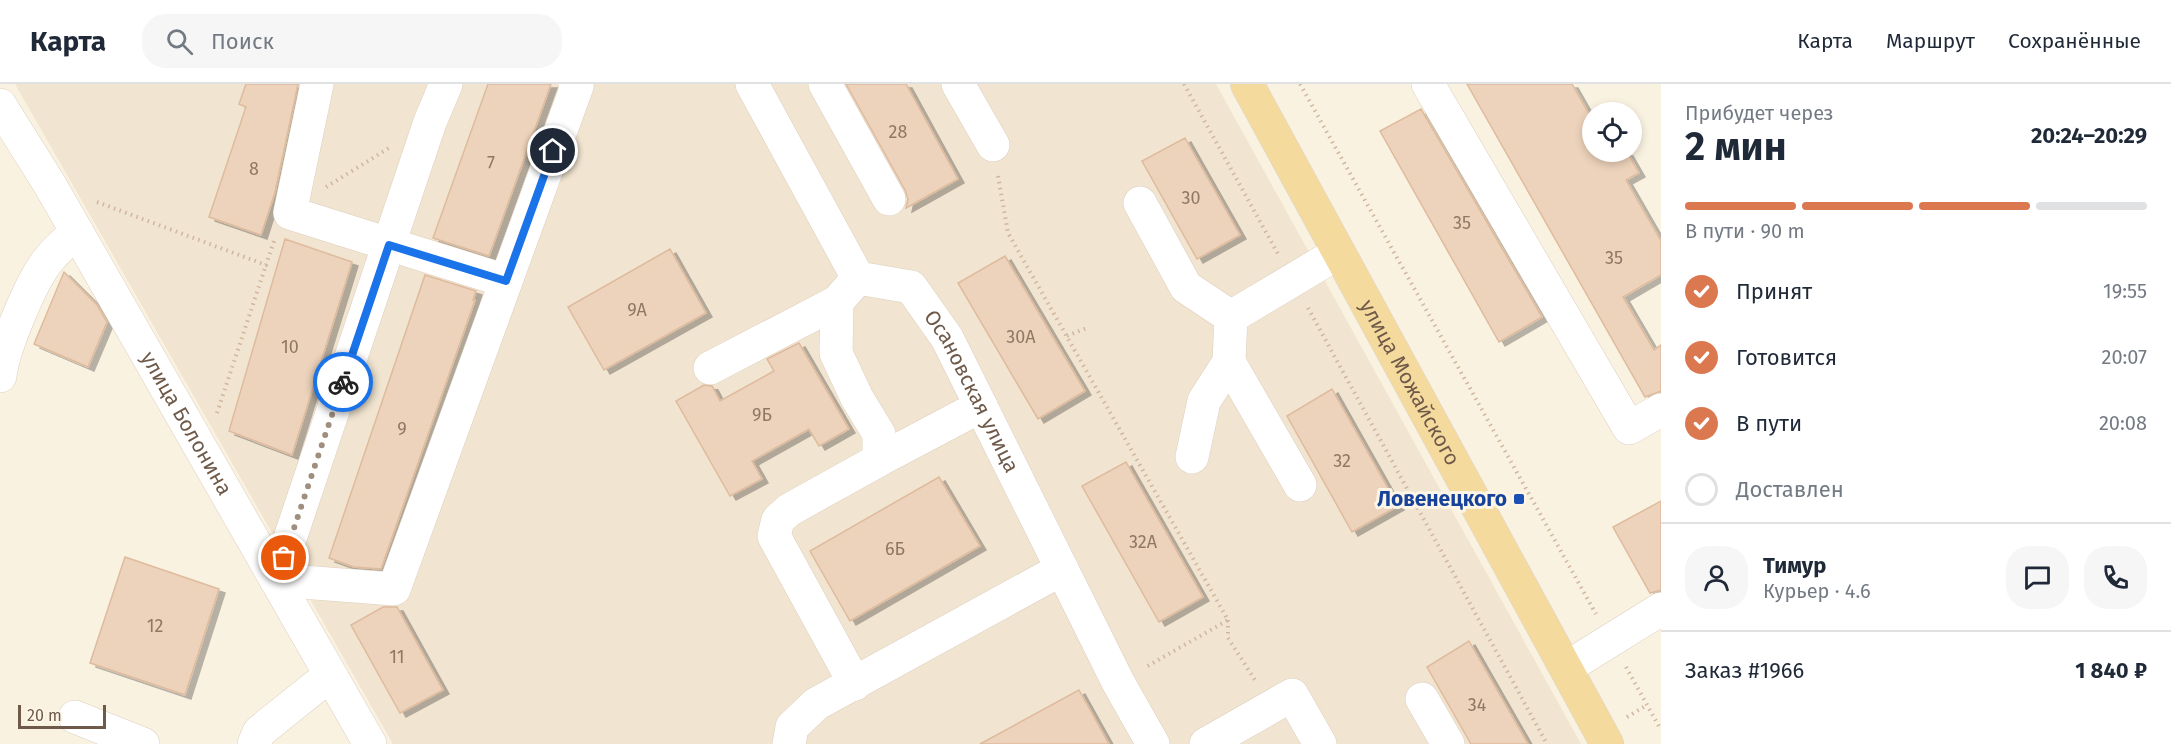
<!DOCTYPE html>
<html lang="ru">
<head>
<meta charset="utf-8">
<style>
	:root { --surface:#fff; --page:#f6f6f7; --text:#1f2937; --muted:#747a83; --line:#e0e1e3; --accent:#dc784f }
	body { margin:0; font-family:"Fira Sans",sans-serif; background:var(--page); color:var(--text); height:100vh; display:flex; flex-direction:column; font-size:22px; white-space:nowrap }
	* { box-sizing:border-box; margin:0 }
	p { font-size:20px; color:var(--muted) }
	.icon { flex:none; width:33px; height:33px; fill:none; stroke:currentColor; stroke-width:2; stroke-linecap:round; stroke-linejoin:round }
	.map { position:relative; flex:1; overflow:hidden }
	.details { display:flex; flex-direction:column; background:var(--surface); width:510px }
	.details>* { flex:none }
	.fabs { position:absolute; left:1582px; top:18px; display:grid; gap:12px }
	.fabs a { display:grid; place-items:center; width:60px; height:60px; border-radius:50%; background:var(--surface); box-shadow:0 3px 9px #0003; font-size:30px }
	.scale { position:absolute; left:18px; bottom:15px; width:88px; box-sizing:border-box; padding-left:6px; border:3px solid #6f5a4a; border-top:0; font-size:16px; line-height:21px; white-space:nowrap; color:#6f5a4a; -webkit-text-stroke:4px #fdf6e7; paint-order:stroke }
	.pin { position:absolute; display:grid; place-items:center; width:51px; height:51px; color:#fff; margin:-26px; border:3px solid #fff; border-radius:50%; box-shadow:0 2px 6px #0007 }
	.courier { position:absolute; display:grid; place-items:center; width:60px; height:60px; margin:-30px; border:4px solid #1a73e8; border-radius:50%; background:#fff; color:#222; box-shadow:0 2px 8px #0007 }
	.head em { font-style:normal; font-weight:700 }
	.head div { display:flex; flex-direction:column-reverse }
	.head { display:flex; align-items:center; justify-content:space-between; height:102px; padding:0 24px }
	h1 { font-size:39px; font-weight:700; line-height:45px }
	.bar { display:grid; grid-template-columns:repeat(4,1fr); gap:9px 6px; align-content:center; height:72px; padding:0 24px }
	.bar i { height:8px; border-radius:4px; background:var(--line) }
	.bar .selected { background:var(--accent) }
	.bar p { grid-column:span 4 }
	.line { display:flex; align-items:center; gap:15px; padding:0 24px; border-top:2px solid var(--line) }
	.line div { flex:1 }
	.round { display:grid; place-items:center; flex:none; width:63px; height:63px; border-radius:24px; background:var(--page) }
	ol { padding:0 24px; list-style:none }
	li { display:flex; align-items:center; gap:18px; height:66px }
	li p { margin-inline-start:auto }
	li .icon { padding:6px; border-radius:50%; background:var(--accent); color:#fff; stroke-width:4 }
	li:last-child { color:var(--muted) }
	li i { width:33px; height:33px; border:3px solid var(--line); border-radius:50% }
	header { display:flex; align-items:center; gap:36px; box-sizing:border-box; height:84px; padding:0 30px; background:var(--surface); border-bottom:2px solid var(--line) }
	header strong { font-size:28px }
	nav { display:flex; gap:33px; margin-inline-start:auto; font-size:21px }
	.search { width:420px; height:54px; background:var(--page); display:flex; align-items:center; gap:15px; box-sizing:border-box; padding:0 21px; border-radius:24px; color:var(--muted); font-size:22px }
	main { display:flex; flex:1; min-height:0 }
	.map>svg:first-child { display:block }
	.residential { fill:#f1e4d0 }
	.building { fill:#edd3bb; stroke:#dfbb9d; stroke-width:1.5; filter:url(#shadow) }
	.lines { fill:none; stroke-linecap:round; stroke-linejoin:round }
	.minor-casing { stroke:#ddcfbe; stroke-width:34 }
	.major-casing { stroke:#dad4d0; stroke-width:34 }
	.path { stroke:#d1b69f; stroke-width:4; stroke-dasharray:1.5 4.5; stroke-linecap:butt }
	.minor { stroke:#fff; stroke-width:33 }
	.major { stroke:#f5da9e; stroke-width:33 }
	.done { stroke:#a08f7f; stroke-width:6; stroke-dasharray:0 10.8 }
	.route { stroke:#1a73e8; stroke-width:8 }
	.transit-dot { fill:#1a4fb4; stroke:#fdf6e7; stroke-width:2 }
	.labels { text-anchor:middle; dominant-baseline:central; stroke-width:6; stroke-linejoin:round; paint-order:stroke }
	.number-label { font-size:18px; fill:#8e7866 }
	.street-label { font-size:21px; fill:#6f5a4a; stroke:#fdf6e7 }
	.transit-label { font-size:21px; font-weight:bold; fill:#164399; stroke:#fdf6e7; text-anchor:end }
</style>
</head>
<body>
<header>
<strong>Карта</strong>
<div class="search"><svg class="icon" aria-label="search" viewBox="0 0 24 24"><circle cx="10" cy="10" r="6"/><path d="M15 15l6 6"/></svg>Поиск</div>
<nav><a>Карта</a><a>Маршрут</a><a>Сохранённые</a></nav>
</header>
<main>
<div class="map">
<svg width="1661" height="660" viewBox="0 0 1661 660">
	<defs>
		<filter id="shadow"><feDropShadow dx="6" dy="4" stdDeviation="0" flood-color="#0004"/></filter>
	</defs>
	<rect width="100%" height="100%" fill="#faf2e1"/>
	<path class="residential" d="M15,0H1216L1581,660H393Z"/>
	<path class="building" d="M246,0H298L275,108L261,151L209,133L246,23L239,20Z
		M488,0H551L489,172L433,154Z
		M846,0H906L958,95L906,124L908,115L905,106Z
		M1467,0H1572L1593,37V68H1627L1639,89L1626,96L1661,157V191L1623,213L1654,266L1661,261V307L1645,313Z
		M1421,25L1542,233L1499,258L1380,47Z
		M1185,54L1240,151L1197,175L1142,77Z
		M285,155L352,178L292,371L229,347Z
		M670,165L706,229L604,286L568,223Z
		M1005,172L1085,307L1038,335L958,199Z
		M64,188L97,221L107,238L88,283L34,260Z
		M425,191L476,207L473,216H475L381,485L354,483L329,474Z
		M799,259L849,345L819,362L809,345L752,377L762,395L730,412L676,317L704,301L712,302L720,317L774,287L767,275Z
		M1332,305L1398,422L1352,448L1287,332Z
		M1126,378L1203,513L1159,538L1082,402Z
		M939,393L980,462L850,537L810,467Z
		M1661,417V506L1650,509L1613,443Z
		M125,473L219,505L185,611L90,579Z
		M383,523H397L443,606L400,629L351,541Z
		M1469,557L1528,660H1471L1427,583Z
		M1079,606L1109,660H980Z"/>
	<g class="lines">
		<g class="minor-casing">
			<g id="minor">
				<path d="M317,0L290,129L506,197"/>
				<path d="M446,0L430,38L276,496L394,505L577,2L575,0"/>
				<path id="s1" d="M752,0L858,194L911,203L947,254L1118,598L1153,660"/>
				<path d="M825,0L889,115"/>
				<path d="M958,0L993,61"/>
				<path d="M1428,0L1629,344L1661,326"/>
				<path id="s2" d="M0,21L50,101L370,660"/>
				<path d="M1140,119L1186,203L1231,233"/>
				<path d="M1229,278L1300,401"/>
				<path d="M710,284L837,218"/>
				<path d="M0,292C3,265 32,194 50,174C58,164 68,156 77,148"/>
				<path d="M1192,373L1204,317L1229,278L1231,233L1338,169"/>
				<path d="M879,376L981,322"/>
				<path d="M1566,584L1661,525"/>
				<path d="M855,600L774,452L778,436L789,426L879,376V350L857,314L836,269L837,218L858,194"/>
				<path d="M1422,615L1448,660"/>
				<path d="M75,633L143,660"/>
				<path d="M254,660L259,648L330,591"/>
				<path d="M789,660L792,643L816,620L1062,485"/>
				<path d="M1206,660L1292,611L1320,660"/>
			</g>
		</g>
		<g class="major-casing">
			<g id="major">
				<path id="s3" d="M1247,0L1607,660"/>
			</g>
		</g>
		<path class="path" d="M1184,0L1278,170
			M1300,0L1596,530
			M998,92L1008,149L1228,536L1146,583
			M326,103L389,64
			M97,118L266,181L275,154
			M1308,224L1547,660
			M1067,252L1089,243
			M217,329L266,181
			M1228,536V554L1255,596
			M1626,583L1661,646
			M1627,633L1647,621"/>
		<use href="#minor" class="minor"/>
		<use href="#major" class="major"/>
	</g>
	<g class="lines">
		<path class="done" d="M284,474L343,298"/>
		<path class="route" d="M343,298L389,161L506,197L553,67"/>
	</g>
	<rect class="transit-dot" x="1513" y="409" width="12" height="12" rx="3"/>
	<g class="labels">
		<g class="number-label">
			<text x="898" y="48">28</text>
			<text x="491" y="79">7</text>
			<text x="254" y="85">8</text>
			<text x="1191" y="114">30</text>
			<text x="1462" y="139">35</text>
			<text x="1614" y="174">35</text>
			<text x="637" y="226">9А</text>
			<text x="1021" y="253">30А</text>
			<text x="290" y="263">10</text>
			<text x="762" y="331">9Б</text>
			<text x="402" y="345">9</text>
			<text x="1342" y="377">32</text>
			<text x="1143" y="458">32А</text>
			<text x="895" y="465">6Б</text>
			<text x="155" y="542">12</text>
			<text x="397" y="573">11</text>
			<text x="1477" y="621">34</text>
		</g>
		<g class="street-label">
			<text stroke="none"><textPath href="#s3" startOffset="340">улица Можайского</textPath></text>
			<text stroke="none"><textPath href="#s1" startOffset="396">Осановская улица</textPath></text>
			<text stroke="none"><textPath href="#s2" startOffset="369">улица Болонина</textPath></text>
		</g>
		<g class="transit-label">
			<text x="1507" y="415">Ловенецкого</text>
		</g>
	</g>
</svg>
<div class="fabs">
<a><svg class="icon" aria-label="locate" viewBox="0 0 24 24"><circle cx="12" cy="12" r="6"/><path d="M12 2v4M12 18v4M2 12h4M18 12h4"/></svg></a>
</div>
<div class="scale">20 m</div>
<div class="pin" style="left:284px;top:474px;background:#ea580c"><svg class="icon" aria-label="bag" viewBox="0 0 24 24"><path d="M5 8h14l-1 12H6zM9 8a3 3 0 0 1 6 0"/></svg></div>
<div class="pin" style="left:553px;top:67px;background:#1f2937"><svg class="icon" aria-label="home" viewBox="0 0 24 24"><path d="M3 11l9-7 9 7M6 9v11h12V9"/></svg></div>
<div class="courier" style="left:343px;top:298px"><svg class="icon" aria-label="bike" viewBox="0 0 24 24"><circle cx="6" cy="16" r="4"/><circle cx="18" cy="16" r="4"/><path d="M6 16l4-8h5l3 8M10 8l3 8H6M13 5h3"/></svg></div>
</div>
<section class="details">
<div class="head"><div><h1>2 мин</h1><p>Прибудет через</p></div><em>20:24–20:29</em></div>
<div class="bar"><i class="selected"></i><i class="selected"></i><i class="selected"></i><i></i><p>В пути · 90 m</p></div>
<ol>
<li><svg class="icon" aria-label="check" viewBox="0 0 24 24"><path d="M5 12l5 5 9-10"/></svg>Принят<p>19:55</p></li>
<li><svg class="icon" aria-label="check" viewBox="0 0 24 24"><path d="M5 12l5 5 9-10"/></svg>Готовится<p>20:07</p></li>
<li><svg class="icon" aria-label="check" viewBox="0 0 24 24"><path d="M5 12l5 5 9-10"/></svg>В пути<p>20:08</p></li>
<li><i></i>Доставлен</li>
</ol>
<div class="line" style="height:108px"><a class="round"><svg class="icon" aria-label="person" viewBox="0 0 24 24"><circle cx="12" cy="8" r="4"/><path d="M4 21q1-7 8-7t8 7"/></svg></a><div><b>Тимур</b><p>Курьер · 4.6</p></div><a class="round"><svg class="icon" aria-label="chat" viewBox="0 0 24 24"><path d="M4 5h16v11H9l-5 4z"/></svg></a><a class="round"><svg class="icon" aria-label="phone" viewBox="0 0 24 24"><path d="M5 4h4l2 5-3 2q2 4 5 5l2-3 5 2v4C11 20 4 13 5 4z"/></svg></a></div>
<div class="line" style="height:78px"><div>Заказ #1966</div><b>1 840 ₽</b></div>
</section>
</main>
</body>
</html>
